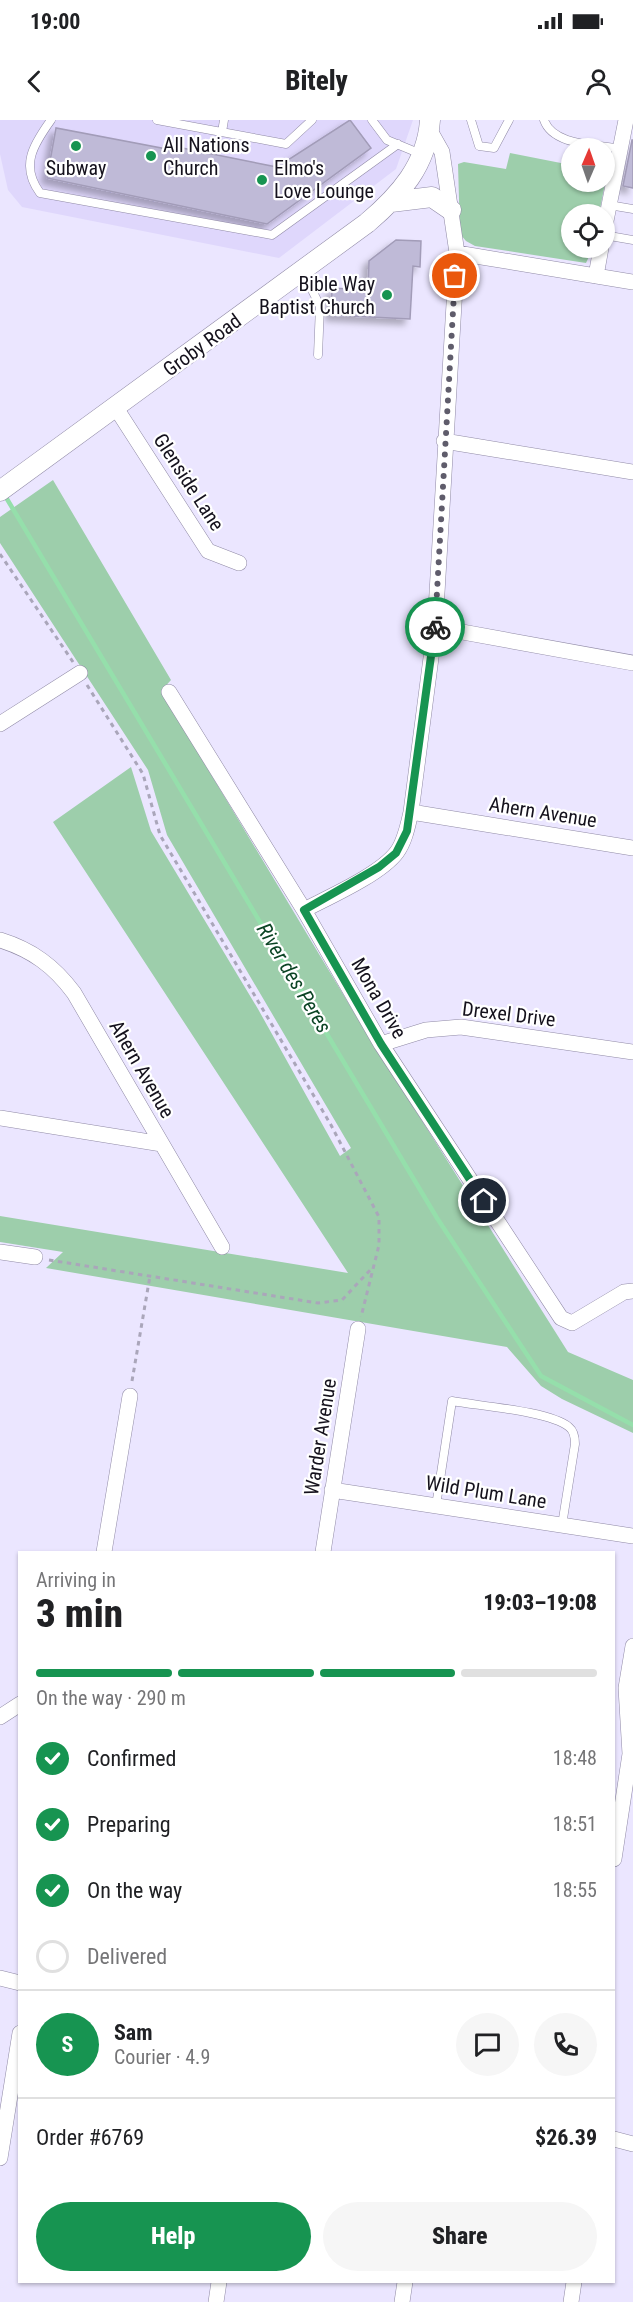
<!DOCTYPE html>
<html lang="en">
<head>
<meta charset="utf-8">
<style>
	:root { --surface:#fff; --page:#f6f6f6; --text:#202124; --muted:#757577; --line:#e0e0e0; --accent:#179451 }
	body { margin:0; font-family:"Roboto Condensed",sans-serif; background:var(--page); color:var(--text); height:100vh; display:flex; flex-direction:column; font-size:22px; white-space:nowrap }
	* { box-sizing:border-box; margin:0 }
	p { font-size:20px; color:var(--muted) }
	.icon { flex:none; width:33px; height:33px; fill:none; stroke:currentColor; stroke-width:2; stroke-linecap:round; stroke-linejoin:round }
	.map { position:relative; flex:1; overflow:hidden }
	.drawer { position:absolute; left:18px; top:1431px; width:597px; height:732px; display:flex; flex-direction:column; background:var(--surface); border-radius:0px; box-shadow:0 2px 4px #0004 }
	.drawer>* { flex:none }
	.needle { width:39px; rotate:2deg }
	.buttons { position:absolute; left:561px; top:18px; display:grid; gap:12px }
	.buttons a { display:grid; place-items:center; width:54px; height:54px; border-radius:50%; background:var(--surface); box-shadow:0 2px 4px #0004; font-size:30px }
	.pin { position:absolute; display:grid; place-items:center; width:51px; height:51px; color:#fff; margin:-26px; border:3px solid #fff; border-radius:50%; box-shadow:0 2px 6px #0007 }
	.courier { position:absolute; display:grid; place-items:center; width:60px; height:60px; margin:-30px; border:4px solid #179451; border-radius:50%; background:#fff; color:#222; box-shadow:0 2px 8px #0007 }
	.head em { font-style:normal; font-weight:800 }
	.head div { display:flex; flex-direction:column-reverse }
	.head { display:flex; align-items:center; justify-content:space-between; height:102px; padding:0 18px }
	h1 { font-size:39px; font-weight:800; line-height:45px }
	.bar { display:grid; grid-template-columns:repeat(4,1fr); gap:9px 6px; align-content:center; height:72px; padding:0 18px }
	.bar i { height:8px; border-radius:4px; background:var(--line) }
	.bar .active { background:var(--accent) }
	.bar p { grid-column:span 4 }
	.line { display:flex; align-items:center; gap:15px; padding:0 18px; border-top:2px solid var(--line) }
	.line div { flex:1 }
	.round { display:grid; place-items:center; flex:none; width:63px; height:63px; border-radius:32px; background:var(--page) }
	ol { padding:0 18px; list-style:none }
	li { display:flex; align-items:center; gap:18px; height:66px }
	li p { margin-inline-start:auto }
	li .icon { padding:6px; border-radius:50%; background:var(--accent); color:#fff; stroke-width:4 }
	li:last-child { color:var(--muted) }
	li i { width:33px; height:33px; border:3px solid var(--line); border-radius:50% }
	.primary-button { display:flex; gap:12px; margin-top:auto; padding:12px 18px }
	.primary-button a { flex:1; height:69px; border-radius:36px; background:var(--accent); color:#fff; font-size:24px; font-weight:800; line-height:69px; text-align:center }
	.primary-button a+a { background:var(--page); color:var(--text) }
	.status { display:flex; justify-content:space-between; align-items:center; height:42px; padding:0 30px; background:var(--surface); direction:ltr }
	.status svg { height:16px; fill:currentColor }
	header { display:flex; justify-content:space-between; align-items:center; height:78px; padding:0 18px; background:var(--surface); font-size:27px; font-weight:800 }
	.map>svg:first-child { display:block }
	.built { fill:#dfd7fc }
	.green { fill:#9dceab }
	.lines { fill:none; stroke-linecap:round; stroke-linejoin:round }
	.stream { stroke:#95dfab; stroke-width:4.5 }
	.building { fill:#bfbad7; stroke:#a29cb8; stroke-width:1.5; filter:url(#shadow) }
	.service-casing { stroke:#908aa6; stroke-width:9 }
	.minor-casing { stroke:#908aa6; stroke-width:16 }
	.tertiary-casing { stroke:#908aa6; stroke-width:21 }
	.path { stroke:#aaa6ba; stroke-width:3; stroke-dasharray:4.5 4.5; stroke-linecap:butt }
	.service { stroke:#fff; stroke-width:8 }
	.minor { stroke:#fff; stroke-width:15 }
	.tertiary { stroke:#fff; stroke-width:20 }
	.done { stroke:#5f5c6b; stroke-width:6; stroke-dasharray:0 10.8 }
	.route { stroke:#179451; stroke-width:8 }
	.poi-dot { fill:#179451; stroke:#fff; stroke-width:2 }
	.labels { text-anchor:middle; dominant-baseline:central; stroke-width:4.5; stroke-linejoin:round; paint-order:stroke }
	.poi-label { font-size:20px; fill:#14111c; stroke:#fff; text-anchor:start }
	.street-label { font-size:20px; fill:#14111c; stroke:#fff }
	.water-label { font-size:21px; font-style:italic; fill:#0b4424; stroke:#fff }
</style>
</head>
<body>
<div class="status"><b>19:00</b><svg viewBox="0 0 49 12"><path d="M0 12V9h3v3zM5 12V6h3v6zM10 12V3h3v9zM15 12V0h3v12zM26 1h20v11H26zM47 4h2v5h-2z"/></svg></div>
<header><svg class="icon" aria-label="back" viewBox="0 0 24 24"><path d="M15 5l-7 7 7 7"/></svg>Bitely<svg class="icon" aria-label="person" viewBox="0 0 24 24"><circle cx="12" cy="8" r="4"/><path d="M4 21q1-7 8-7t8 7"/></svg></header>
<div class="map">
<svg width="633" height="2182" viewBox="0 0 633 2182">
	<defs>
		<filter id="shadow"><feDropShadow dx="-5.5" dy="5.5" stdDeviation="3" flood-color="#0004"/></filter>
	</defs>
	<rect width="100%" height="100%" fill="#ebe6ff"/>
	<path class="built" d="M0,0H413L396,49L279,138L22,87L8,70L0,34Z"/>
	<path class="green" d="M510,33L571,45L572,62H604L605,51L607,54L599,94H572V128H593L586,143L475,126L466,121L460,114L458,44L464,42L506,49Z
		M53,360L171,560L161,571L361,904L568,1232L633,1260V1313L562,1279L541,1266L507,1227L46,1148L63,1132L0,1122V1096L348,1153L53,702L131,647L151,711L258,889L340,1036L351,1028L167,715L148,650L0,423V397Z"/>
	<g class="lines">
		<path class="stream" d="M4,374L437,1098L541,1256L633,1305"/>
	</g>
	<path class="building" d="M350,0L371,28L267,104L47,58L56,8L167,29V25L277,47L278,41L285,42Z
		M632,20H633V68L623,66Z
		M396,120L421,121L420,147L413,146L410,199L331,195L332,168L368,170L369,141Z"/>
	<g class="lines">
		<g class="service-casing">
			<path id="service" d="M51,0C33,25 20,46 40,73L272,115L398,24
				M157,0L286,24L312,0
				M372,0L387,20L421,34
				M471,0L479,26L494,28L509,0
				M544,0C553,26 596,24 620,29
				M222,12L224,0
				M609,85L633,89
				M604,115L633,120
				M303,152L320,186L318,235
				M436,1386L452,1281C479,1286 550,1291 569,1307C574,1311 575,1317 575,1324L562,1405"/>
		</g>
		<g class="minor-casing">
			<path id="minor" d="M604,111L626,0
				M457,133L633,162
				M596,156L601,128
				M116,288L208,431L239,443
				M444,321L633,352
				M435,507L633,543
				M169,572L304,790L381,924L561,1198L572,1203L624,1172L633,1171
				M0,604L80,553
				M411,692L633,728
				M304,790C329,777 381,754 397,732C405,721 408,705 411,692L435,507L457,133L442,32L429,9
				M0,820C32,830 54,846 74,873L222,1127
				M381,924L426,910L461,907L633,932
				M0,998L162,1024
				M0,1132L35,1137
				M332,1370L633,1416
				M104,1432L130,1276
				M323,1432L358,1209
				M0,1597L20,1584
				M614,1739L630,1634L626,1568L633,1526
				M0,1858L20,1863
				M614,2019L633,2024
				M0,2038L20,1913
				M216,2182L219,2162
				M402,2182L405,2162
				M571,2182L574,2162"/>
		</g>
		<g class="tertiary-casing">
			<path id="tertiary" d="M391,82L432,77L451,90
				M0,371L367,103C399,76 427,45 430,0"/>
		</g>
		<path class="path" d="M0,434L73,542
			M87,565L143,654L160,715L331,1005L379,1097V1125L361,1197
			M49,1140L318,1183L342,1180L372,1148
			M132,1261L150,1156"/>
		<use href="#service" class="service"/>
		<use href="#minor" class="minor"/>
		<use href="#tertiary" class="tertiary"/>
	</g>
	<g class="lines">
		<path class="done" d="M435,507L455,156"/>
		<path class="route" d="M435,507L407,711L396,733L379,747L304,790L381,924L484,1081"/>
	</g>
	<g class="poi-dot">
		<circle cx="76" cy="26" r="6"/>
		<circle cx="151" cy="36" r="6"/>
		<circle cx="262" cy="60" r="6"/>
		<circle cx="387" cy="175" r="6"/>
	</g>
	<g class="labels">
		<g class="poi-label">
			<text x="163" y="25">All Nations<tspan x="163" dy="23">Church</tspan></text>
			<text x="76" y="48" text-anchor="middle">Subway</text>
			<text x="274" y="48">Elmo's<tspan x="274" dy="23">Love Lounge</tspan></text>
			<text x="375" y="164" text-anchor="end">Bible Way<tspan x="375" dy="23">Baptist Church</tspan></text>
		</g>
		<g class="street-label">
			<text transform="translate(202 225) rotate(-36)">Groby Road</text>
			<text transform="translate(189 362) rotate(57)">Glenside Lane</text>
			<text transform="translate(543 692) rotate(9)">Ahern Avenue</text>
			<text transform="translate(379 878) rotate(60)">Mona Drive</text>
			<text transform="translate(509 894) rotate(7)">Drexel Drive</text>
			<text transform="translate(142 949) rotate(60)">Ahern Avenue</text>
			<text transform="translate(320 1317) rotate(-81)">Warder Avenue</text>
			<text transform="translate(486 1372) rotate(9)">Wild Plum Lane</text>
		</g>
		<g class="water-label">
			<text transform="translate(294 858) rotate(59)">River des Peres</text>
		</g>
	</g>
</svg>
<div class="buttons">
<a><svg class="needle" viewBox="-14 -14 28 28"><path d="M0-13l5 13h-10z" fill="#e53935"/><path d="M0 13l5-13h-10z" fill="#757577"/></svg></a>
<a><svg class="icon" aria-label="locate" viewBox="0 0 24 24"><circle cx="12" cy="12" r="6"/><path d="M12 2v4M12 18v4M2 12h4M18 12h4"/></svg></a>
</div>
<div class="pin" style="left:455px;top:156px;background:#ea580c"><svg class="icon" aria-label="bag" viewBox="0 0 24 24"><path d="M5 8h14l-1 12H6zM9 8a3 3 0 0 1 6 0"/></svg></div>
<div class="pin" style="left:484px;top:1081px;background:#1f2937"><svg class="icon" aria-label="home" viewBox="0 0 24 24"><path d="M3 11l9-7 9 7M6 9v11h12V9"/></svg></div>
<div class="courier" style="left:435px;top:507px"><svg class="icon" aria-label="bike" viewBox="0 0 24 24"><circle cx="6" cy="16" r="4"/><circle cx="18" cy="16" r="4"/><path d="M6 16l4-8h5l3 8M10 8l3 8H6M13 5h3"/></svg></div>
<section class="drawer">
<div class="head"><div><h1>3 min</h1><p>Arriving in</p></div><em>19:03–19:08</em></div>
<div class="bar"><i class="active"></i><i class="active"></i><i class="active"></i><i></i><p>On the way · 290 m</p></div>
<ol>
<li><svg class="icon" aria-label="check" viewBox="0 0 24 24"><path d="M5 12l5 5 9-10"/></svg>Confirmed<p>18:48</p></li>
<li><svg class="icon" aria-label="check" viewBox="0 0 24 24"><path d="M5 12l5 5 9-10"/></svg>Preparing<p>18:51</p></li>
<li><svg class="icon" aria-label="check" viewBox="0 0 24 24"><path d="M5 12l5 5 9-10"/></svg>On the way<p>18:55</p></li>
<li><i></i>Delivered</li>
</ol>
<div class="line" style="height:108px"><b class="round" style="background:var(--accent);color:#fff">S</b><div><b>Sam</b><p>Courier · 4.9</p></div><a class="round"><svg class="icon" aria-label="chat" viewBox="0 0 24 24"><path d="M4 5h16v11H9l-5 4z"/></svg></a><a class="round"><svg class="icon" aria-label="phone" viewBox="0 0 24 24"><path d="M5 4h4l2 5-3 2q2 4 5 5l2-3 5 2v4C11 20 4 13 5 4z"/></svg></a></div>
<div class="line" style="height:78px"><div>Order #6769</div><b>$26.39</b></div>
<div class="primary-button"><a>Help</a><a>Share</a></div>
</section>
</div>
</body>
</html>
